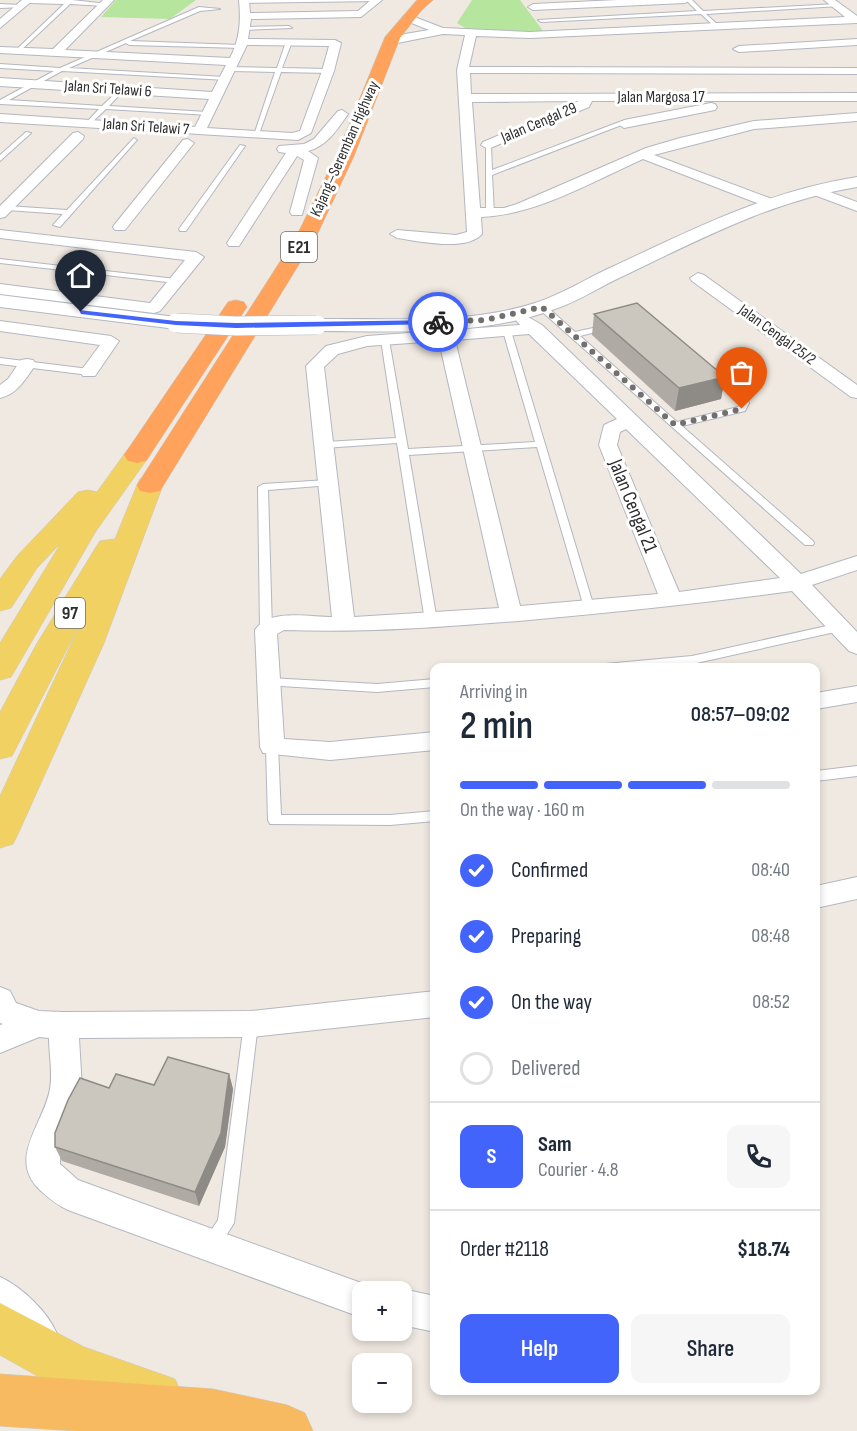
<!DOCTYPE html>
<html lang="en">
<head>
<meta charset="utf-8">
<style>
	:root { --surface:#fff; --page:#f6f6f7; --text:#1f2937; --muted:#747a83; --line:#e0e1e3; --accent:#4264fb }
	body { margin:0; font-family:"Sofia Sans Condensed",sans-serif; background:var(--page); color:var(--text); height:100vh; display:flex; flex-direction:column; font-size:22px; white-space:nowrap }
	* { box-sizing:border-box; margin:0 }
	p { font-size:20px; color:var(--muted) }
	.icon { flex:none; width:33px; height:33px; fill:none; stroke:currentColor; stroke-width:2; stroke-linecap:round; stroke-linejoin:round }
	.map { position:relative; flex:1; overflow:hidden }
	.side { position:absolute; left:430px; top:663px; width:390px; height:732px; display:flex; flex-direction:column; background:var(--surface); border-radius:12px; box-shadow:0 3px 9px #0003 }
	.side>* { flex:none }
	.controls { position:absolute; left:352px; top:1281px; display:grid; gap:12px }
	.controls a { display:grid; place-items:center; width:60px; height:60px; border-radius:12px; background:var(--surface); box-shadow:0 3px 9px #0003; font-size:30px }
	.pin { position:absolute; display:grid; place-items:center; width:51px; height:51px; color:#fff; margin:-62px -26px; border-radius:50% 50% 50% 0; rotate:-45deg; box-shadow:0 0 6px #0007 }
	.pin .icon { rotate:45deg }
	.courier { position:absolute; display:grid; place-items:center; width:60px; height:60px; margin:-30px; border:4px solid #4264fb; border-radius:50%; background:#fff; color:#222; box-shadow:0 2px 8px #0007 }
	.head em { font-style:normal; font-weight:600 }
	.head div { display:flex; flex-direction:column-reverse }
	.head { display:flex; align-items:center; justify-content:space-between; height:102px; padding:0 30px }
	h1 { font-size:39px; font-weight:600; line-height:45px }
	.bar { display:grid; grid-template-columns:repeat(4,1fr); gap:9px 6px; align-content:center; height:72px; padding:0 30px }
	.bar i { height:8px; border-radius:4px; background:var(--line) }
	.bar .selected { background:var(--accent) }
	.bar p { grid-column:span 4 }
	.line { display:flex; align-items:center; gap:15px; padding:0 30px; border-top:2px solid var(--line) }
	.line div { flex:1 }
	.round { display:grid; place-items:center; flex:none; width:63px; height:63px; border-radius:12px; background:var(--page) }
	ol { padding:0 30px; list-style:none }
	li { display:flex; align-items:center; gap:18px; height:66px }
	li p { margin-inline-start:auto }
	li .icon { padding:6px; border-radius:50%; background:var(--accent); color:#fff; stroke-width:4 }
	li:last-child { color:var(--muted) }
	li i { width:33px; height:33px; border:3px solid var(--line); border-radius:50% }
	.cta { display:flex; gap:12px; margin-top:auto; padding:12px 30px }
	.cta a { flex:1; height:69px; border-radius:12px; background:var(--accent); color:#fff; font-size:24px; font-weight:600; line-height:69px; text-align:center }
	.cta a+a { background:var(--page); color:var(--text) }
	.map>svg:first-child { display:block }
	.green { fill:#b6e59e }
	.lines { fill:none; stroke-linecap:round; stroke-linejoin:round }
	.service-casing { stroke:#b4b7c1; stroke-width:2 }
	.minor-casing { stroke:#b4b7c1; stroke-width:2 }
	.tertiary-casing { stroke:#b4b7c1; stroke-width:2 }
	.primary-casing { stroke:#c9c9c9; stroke-width:1 }
	.trunk-casing { stroke:#c9c9c9; stroke-width:1 }
	.motorway-casing { stroke:#c9c9c9; stroke-width:1 }
	.service { fill:#fff; fill-rule:evenodd }
	.minor { fill:#fff; fill-rule:evenodd }
	.tertiary { fill:#fff; fill-rule:evenodd }
	.primary { fill:#f2d163; fill-rule:evenodd }
	.trunk { fill:#f8ba60; fill-rule:evenodd }
	.motorway { fill:#ffa35c; fill-rule:evenodd }
	.tertiary-bridge-casing { stroke:#b4b7c1; stroke-width:20; stroke-linecap:butt }
	.tertiary-bridge { stroke:#fff; stroke-width:19 }
	.wall { fill:#afaba4 }
	.shaded-wall { fill:#8e8b86 }
	.building { fill:#cbc7bf; stroke:#8e8b86; stroke-width:1.5 }
	.route { fill:#4264fb }
	.done { stroke:#726f6d; stroke-width:6; stroke-dasharray:0 10.8 }
	.labels { text-anchor:middle; dominant-baseline:central; stroke-width:6; stroke-linejoin:round; paint-order:stroke }
	.far-street-label { font-size:16px; fill:#2e2e2e; stroke:#fff }
	.shield { fill:#fff; stroke:#6d6d6d; stroke-width:1.5 }
	.shield-label { font-size:18px; font-weight:bold; fill:#2e2e2e }
	.street-label { font-size:20px; fill:#2e2e2e; stroke:#fff }
</style>
</head>
<body>
<div class="map">
<svg width="857" height="1431" viewBox="0 0 857 1431">
	<rect width="100%" height="100%" fill="#efe9e1"/>
	<path class="green" d="M116,0H196L170,19L101,17Z
		M472,0H520L543,31L533,34L472,32L457,23Z"/>
	<g class="lines">
		<g class="service-casing">
			<path id="service" d="M25,0H72L108,4L105,6L70,4L18,53L16,50L64,4L27,3Z
				M244,0H378L379,1L242,3Z
				M686,0H692L703,11L837,4L840,6L706,14L718,25L716,28L701,14L541,22L538,20L697,11Z
				M0,4L21,5L24,7L0,8Z
				M199,7L220,9L200,11L130,41L241,45L243,48L129,45L126,43L69,68L225,77L227,80L62,71L9,100L102,106L121,88L124,90L109,106L207,112L209,115L106,109L88,126L85,124L99,109L0,104V100L54,71L0,68V64L60,68Z
				M245,27L289,26L292,28L243,30Z
				M289,40L292,42L282,68L328,69L331,71L328,73L281,72L259,134L254,135L275,72L229,71L226,69L229,67L277,68L286,42Z
				M622,121L625,123L624,124L492,175L494,213L490,215L486,213V144L491,145L492,170Z
				M26,132L31,133L0,161V155Z
				M134,138L137,140L136,141L60,227L53,225L63,214L7,210L3,208L7,206L67,210Z
				M240,145L245,146L186,231H180L179,229Z
				M0,259L176,279L180,281L176,283L0,263Z
				M539,305H545L575,332L611,324V328L580,336L677,422L738,407L741,403L738,397L709,375V371H715L745,394L749,403L745,411L682,426L813,541L814,543L813,545H805L539,309Z
				M504,329L511,331L594,607L589,611L584,607L537,447L409,455L437,621L431,625L425,621L397,443L324,448L319,445L324,442L396,438L381,340L385,337L389,340L408,449L535,442L503,331Z
				M0,358L89,369L93,372L89,375L0,364Z
				M328,480L331,481V485L268,490L272,630L266,634L262,633L260,630L258,487L263,484Z
				M840,623L844,624L846,627L844,630L692,664L654,668H600L605,664L692,656Z
				M269,678L377,684L435,679V687L377,692L265,685L263,682Z
				M272,742L276,744L278,747L281,815H390L435,811V821L390,825L270,824L268,820L266,747L268,744Z
				M857,766V776L816,781V771Z
				M251,1017L256,1019L258,1024L234,1223L217,1250L211,1253L205,1250L202,1244L218,1220L244,1024L246,1019Z"/>
		</g>
		<g class="minor-casing">
			<path id="minor" d="M22,0H33L0,28V19Z
				M103,0H114L65,50L230,58C240,39 241,21 239,0H249L250,13L358,11L371,0H382L361,17L251,19L248,39L335,40L341,43L334,71L311,133L298,140L0,122V114L195,127L209,99L0,86V78L212,92L226,65L0,53V47L53,49ZM247,45L329,46L322,71L300,131L292,133L207,128Z
				M618,0H690L685,3L533,10L528,7L533,4Z
				M824,0H835L857,16V23L530,38L476,36L469,67L857,68V74L470,73L471,94L857,93V101H592L589,107L488,149L481,145L483,142L579,101L472,102L480,208H504L517,204L646,148L680,138L754,121L857,113V121L754,129L654,155L772,199L774,202L772,205H762L643,159C592,182 536,215 481,217L482,234C466,252 419,241 397,238L390,234L397,230L456,235L467,232L457,70L465,35L443,34L387,45V41L405,34L429,30L404,20V16H412L443,28L530,32L845,17Z
				M857,39V45L739,52L733,49L739,46Z
				M711,103L715,104L717,107L715,110L624,128L618,124L624,120Z
				M342,110L348,114C337,130 327,146 308,151L318,158L302,215H292L290,212L304,160L297,156L239,246H229L227,243L286,153L279,152L277,149L279,146L304,144L314,139L338,111Z
				M78,132L84,136L83,139L5,217L0,218V206L73,133Z
				M188,139L194,143L125,230H115L113,227L115,224L183,140Z
				M814,186L857,202V211L809,193L807,190Z
				M0,230L196,252L204,257L160,311L154,313L0,294V284L150,303L185,260L0,238Z
				M698,273L704,275L857,385V398L851,397L692,281L690,278Z
				M523,314L542,325L801,574L857,556V570L812,585L857,632V654L849,651L792,591C705,603 617,612 529,620C447,627 366,633 284,630L277,634L284,739L330,742L435,732V750L330,760L263,753L260,747L255,630C269,608 310,617 332,617L306,366L326,346L367,336L520,325L515,319ZM529,334L617,419L604,425L599,445L658,594L520,606L455,340ZM439,341L499,608L354,617L324,367L338,354L367,346ZM626,429L780,578L679,592L617,445L620,432Z
				M0,321L111,336L119,341L95,376H83L80,372L100,345L0,331Z
				M27,359L33,360L36,364C26,378 18,394 0,398V385L8,379L21,360Z
				M857,686V702L816,709V693Z
				M857,877V899L816,908V886Z
				M0,987L10,991L16,1003L39,1011L63,1012L251,1011L435,991V1017L251,1037L79,1038L82,1089L60,1147V1164L78,1180L375,1288L377,1292H363V1318L68,1210C57,1205 50,1199 41,1191C6,1159 44,1124 50,1089C53,1073 49,1054 49,1038L39,1037L0,1053V1025L3,1024L0,1023Z
				M0,1277C22,1287 48,1312 57,1334L52,1347L39,1352L26,1347L0,1320Z
				M402,1289L435,1296V1332L402,1325V1292H397Z"/>
		</g>
		<g class="tertiary-casing">
			<path id="tertiary" d="M857,177V187C770,201 695,242 617,279C596,289 577,302 555,309C480,337 395,331 317,331L310,329L307,325L310,321L317,319C389,318 466,325 535,303C563,294 587,278 614,266C695,228 768,191 857,177Z
				M0,295L176,317L183,319L186,323L183,327L176,329L0,307Z"/>
		</g>
		<g class="primary-casing">
			<path id="primary" d="M137,447L146,449L150,455L96,531L11,677L0,680V643L61,543L37,568L11,608L0,611V579L17,556L78,492L88,490L97,492L128,449Z
				M150,477L160,479L163,485L104,643L18,834L13,844L0,848V796L84,616L12,756L0,759V712L36,645L96,547L100,541L115,539L137,485L140,479Z
				M0,1303L84,1347L175,1379L183,1397L175,1415L157,1423L55,1386L0,1355Z"/>
		</g>
		<g class="trunk-casing">
			<path id="trunk" d="M0,1374L213,1389L287,1405L305,1413L313,1431H76L0,1426Z"/>
		</g>
		<g class="motorway-casing">
			<path id="motorway" d="M417,0H433L421,11L400,38L354,156L317,235L160,491L150,493L140,491L137,485L297,235L336,156L385,37Z
				M236,300L244,302L247,307L150,455L146,461L137,463L128,461L124,455L228,302Z"/>
		</g>
		<use href="#service" class="service"/>
		<use href="#minor" class="minor"/>
		<use href="#tertiary" class="tertiary"/>
		<use href="#primary" class="primary"/>
		<use href="#trunk" class="trunk"/>
		<use href="#motorway" class="motorway"/>
		<g class="tertiary-bridge-casing">
			<path id="tertiary-bridge" d="M176,323L236,326L317,325"/>
		</g>
		<use href="#tertiary-bridge" class="tertiary-bridge"/>
	</g>
	<path class="wall" d="M594,314L725,377L721,399L675,411L592,335Z
		M229,1074L233,1089L225,1147L199,1206L62,1161L55,1147L109,1088L154,1085Z"/>
	<path class="shaded-wall" d="M725,377L721,399L675,411L679,388Z
		M229,1074L233,1089L225,1147L199,1206L195,1192Z"/>
	<path class="building" d="M637,303L725,377L679,388L594,314Z
		M168,1057L229,1074L221,1133L195,1192L55,1147V1133L68,1100L80,1078L109,1088L116,1074L154,1085Z"/>
	<path class="route" d="M79,310L176,321L236,323L438,320L441,322L438,324L236,328L176,325L81,314Z"/>
	<g class="lines">
		<path class="done" d="M438,322L485,320L542,307L675,425L742,409"/>
	</g>
	<g class="labels">
		<g class="far-street-label">
			<text transform="translate(108 89) rotate(4)">Jalan Sri Telawi 6</text>
			<text x="661" y="97">Jalan Margosa 17</text>
			<text transform="translate(539 123) rotate(-23)">Jalan Cengal 29</text>
			<text transform="translate(146 127) rotate(4)">Jalan Sri Telawi 7</text>
			<text transform="translate(345 149) rotate(-66)">Kajang–Seremban Highway</text>
			<text transform="translate(777 335) rotate(36)">Jalan Cengal 25/2</text>
		</g>
		<g class="shield">
			<rect x="281" y="232" width="36" height="30" rx="4.5"/>
			<rect x="55" y="598" width="30" height="30" rx="4.5"/>
		</g>
		<g class="shield-label">
			<text x="299" y="247">E21</text>
			<text x="70" y="613">97</text>
		</g>
		<g class="street-label">
			<text transform="translate(633 506) rotate(68)">Jalan Cengal 21</text>
		</g>
	</g>
</svg>
<div class="controls">
<a>+</a>
<a>−</a>
</div>
<div class="pin" style="left:742px;top:409px;background:#ea580c"><svg class="icon" aria-label="bag" viewBox="0 0 24 24"><path d="M5 8h14l-1 12H6zM9 8a3 3 0 0 1 6 0"/></svg></div>
<div class="pin" style="left:81px;top:312px;background:#1f2937"><svg class="icon" aria-label="home" viewBox="0 0 24 24"><path d="M3 11l9-7 9 7M6 9v11h12V9"/></svg></div>
<div class="courier" style="left:438px;top:322px"><svg class="icon" aria-label="bike" viewBox="0 0 24 24"><circle cx="6" cy="16" r="4"/><circle cx="18" cy="16" r="4"/><path d="M6 16l4-8h5l3 8M10 8l3 8H6M13 5h3"/></svg></div>
<section class="side">
<div class="head"><div><h1>2 min</h1><p>Arriving in</p></div><em>08:57–09:02</em></div>
<div class="bar"><i class="selected"></i><i class="selected"></i><i class="selected"></i><i></i><p>On the way · 160 m</p></div>
<ol>
<li><svg class="icon" aria-label="check" viewBox="0 0 24 24"><path d="M5 12l5 5 9-10"/></svg>Confirmed<p>08:40</p></li>
<li><svg class="icon" aria-label="check" viewBox="0 0 24 24"><path d="M5 12l5 5 9-10"/></svg>Preparing<p>08:48</p></li>
<li><svg class="icon" aria-label="check" viewBox="0 0 24 24"><path d="M5 12l5 5 9-10"/></svg>On the way<p>08:52</p></li>
<li><i></i>Delivered</li>
</ol>
<div class="line" style="height:108px"><b class="round" style="background:var(--accent);color:#fff">S</b><div><b>Sam</b><p>Courier · 4.8</p></div><a class="round"><svg class="icon" aria-label="phone" viewBox="0 0 24 24"><path d="M5 4h4l2 5-3 2q2 4 5 5l2-3 5 2v4C11 20 4 13 5 4z"/></svg></a></div>
<div class="line" style="height:78px"><div>Order #2118</div><b>$18.74</b></div>
<div class="cta"><a>Help</a><a>Share</a></div>
</section>
</div>
</body>
</html>
